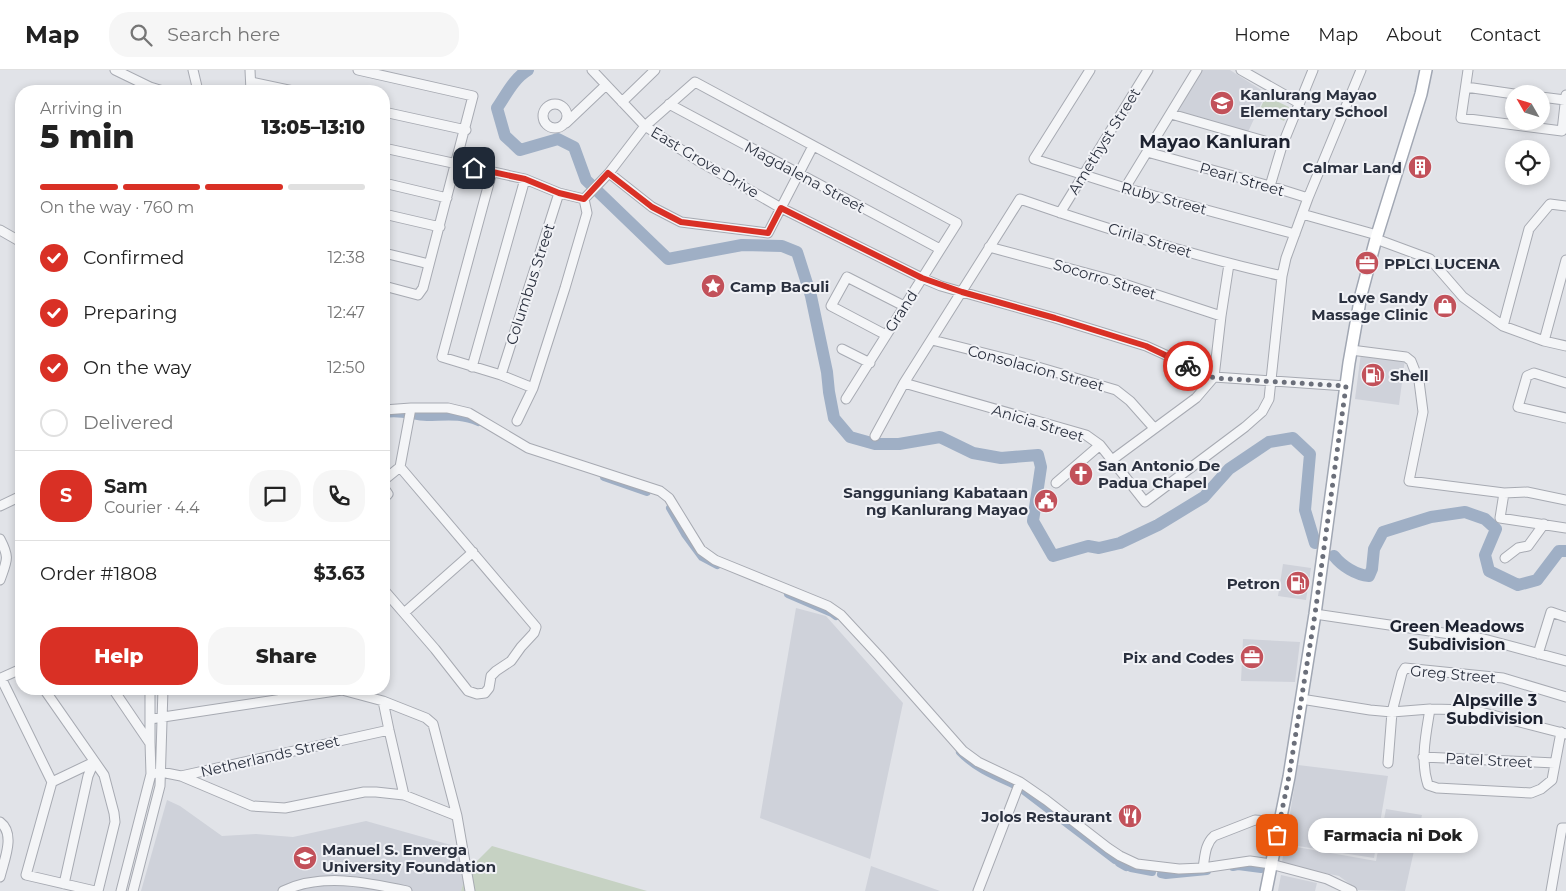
<!DOCTYPE html>
<html lang="en">
<head>
<meta charset="utf-8">
<style>
	:root { --surface:#fff; --page:#f6f6f6; --text:#222; --muted:#767676; --line:#e0e0e0; --accent:#d93025 }
	body { margin:0; font-family:Montserrat,sans-serif; background:var(--page); color:var(--text); height:100vh; display:flex; flex-direction:column; font-size:19px; white-space:nowrap }
	* { box-sizing:border-box; margin:0 }
	p { font-size:16px; color:var(--muted) }
	.icon { flex:none; width:28px; height:28px; fill:none; stroke:currentColor; stroke-width:2; stroke-linecap:round; stroke-linejoin:round }
	.map { position:relative; flex:1; overflow:hidden }
	.drawer { position:absolute; left:15px; top:15px; width:375px; height:610px; display:flex; flex-direction:column; background:var(--surface); border-radius:20px; box-shadow:0 2px 8px #0003 }
	.drawer>* { flex:none }
	.needle { width:32px; rotate:309deg }
	.controls { position:absolute; left:1505px; top:15px; display:grid; gap:10px }
	.controls a { display:grid; place-items:center; width:45px; height:45px; border-radius:50%; background:var(--surface); box-shadow:0 2px 8px #0003; font-size:25px }
	.pin { position:absolute; display:grid; place-items:center; width:42px; height:42px; color:#fff; margin:-21px; border-radius:10px; box-shadow:0 2px 8px #0006 }
	.courier { position:absolute; display:grid; place-items:center; width:50px; height:50px; margin:-25px; border:4px solid #d93025; border-radius:50%; background:#fff; color:#222; box-shadow:0 1px 6px #0007 }
	.bubble { position:absolute; height:35px; border-radius:18px; background:var(--surface); box-shadow:0 2px 8px #0003; font-size:16px; font-weight:800; line-height:35px; text-align:center }
	.summary em { font-style:normal; font-weight:800 }
	.summary div { display:flex; flex-direction:column-reverse }
	.summary { display:flex; align-items:center; justify-content:space-between; height:85px; padding:0 25px }
	h1 { font-size:32px; font-weight:800; line-height:38px }
	.bar { display:grid; grid-template-columns:repeat(4,1fr); gap:8px 5px; align-content:center; height:60px; padding:0 25px }
	.bar i { height:6px; border-radius:4px; background:var(--line) }
	.bar .current { background:var(--accent) }
	.bar p { grid-column:span 4 }
	.line { display:flex; align-items:center; gap:12px; padding:0 25px; border-top:1px solid var(--line) }
	.line div { flex:1 }
	.round { display:grid; place-items:center; flex:none; width:52px; height:52px; border-radius:20px; background:var(--page) }
	ol { padding:0 25px; list-style:none }
	li { display:flex; align-items:center; gap:15px; height:55px }
	li p { margin-inline-start:auto }
	li .icon { padding:5px; border-radius:50%; background:var(--accent); color:#fff; stroke-width:4 }
	li:last-child { color:var(--muted) }
	li i { width:28px; height:28px; border:2px solid var(--line); border-radius:50% }
	.primary-button { display:flex; gap:10px; margin-top:auto; padding:10px 25px }
	.primary-button a { flex:1; height:58px; border-radius:20px; background:var(--accent); color:#fff; font-size:20px; font-weight:800; line-height:58px; text-align:center }
	.primary-button a+a { background:var(--page); color:var(--text) }
	header { display:flex; align-items:center; gap:30px; box-sizing:border-box; height:70px; padding:0 25px; background:var(--surface); border-bottom:1px solid var(--line) }
	header strong { font-size:24px }
	nav { display:flex; gap:28px; margin-inline-start:auto; font-size:18px }
	.search { width:350px; height:45px; background:var(--page); display:flex; align-items:center; gap:12px; box-sizing:border-box; padding:0 18px; border-radius:20px; color:var(--muted); font-size:19px }
	.map>svg:first-child { display:block }
	.built { fill:#cfd2da }
	.green { fill:#c6d2c3 }
	.lines { fill:none; stroke-linecap:round; stroke-linejoin:round }
	.canal { stroke:#9fafc5; stroke-width:8 }
	.river { stroke:#9fafc5; stroke-width:12 }
	.minor-casing { stroke:#a7aab2; stroke-width:11 }
	.major-casing { stroke:#a1a7b3; stroke-width:14 }
	.minor { stroke:#f4f5f7; stroke-width:9 }
	.major { stroke:#fff; stroke-width:11 }
	.done { stroke:#6b6f7a; stroke-width:5; stroke-dasharray:0 9 }
	.route { stroke:#d93025; stroke-width:6 }
	.labels { text-anchor:middle; dominant-baseline:central; stroke-width:4; stroke-linejoin:round; paint-order:stroke }
	.poi-label { font-size:15px; font-weight:bold; fill:#2b313f; stroke:#f1f2f6; text-anchor:start }
	.street-label { font-size:15px; fill:#2b313f; stroke:#f1f2f6 }
	.neighbourhood-label { font-size:16px; font-weight:bold; fill:#1d2230; stroke:#f1f2f6 }
	.quarter-label { font-size:18px; font-weight:bold; fill:#1d2230; stroke:#f1f2f6 }
</style>
</head>
<body>
<header>
<strong>Map</strong>
<div class="search"><svg class="icon" aria-label="search" viewBox="0 0 24 24"><circle cx="10" cy="10" r="6"/><path d="M15 15l6 6"/></svg>Search here</div>
<nav><a>Home</a><a>Map</a><a>About</a><a>Contact</a></nav>
</header>
<div class="map">
<svg width="1566" height="821" viewBox="0 0 1566 821">
	<rect width="100%" height="100%" fill="#e1e3e8"/>
	<path class="built" d="M1201,0H1230L1266,23L1248,62L1176,43Z
		M1361,283L1405,289L1399,335L1355,329Z
		M1283,494L1311,498L1306,530L1278,526Z
		M796,538L826,546L903,633L870,789L760,748Z
		M1243,569L1300,572L1295,612L1241,611Z
		M1298,695L1388,706L1374,788L1285,774Z
		M167,730L180,736L222,766L256,764L293,767L366,751L451,775L467,801L461,821H141Z
		M1386,739L1422,745L1405,821L1358,820L1339,806L1295,797L1282,792L1285,775L1376,791Z
		M871,796L940,821H865Z
		M1281,805L1317,813L1315,821H1278Z"/>
	<path class="green" d="M1266,26L1291,38L1284,51L1260,39Z
		M492,776L647,821H461L467,801Z"/>
	<g class="lines">
		<path class="canal" d="M384,344C401,341 411,346 427,347C444,347 461,344 478,352
			M604,407L647,422
			M670,438L685,464L702,487L717,495
			M788,524L832,543L836,546
			M960,682C975,698 995,706 1015,715
			M1023,720L1115,790
			M1119,793L1126,797
			M1233,797L1238,796L1261,799
			M1131,798L1152,802
			M1161,804L1166,805L1207,801"/>
		<path class="river" d="M528,0C514,8 506,25 497,38L505,66L520,80L558,69L574,77L586,110L668,189L742,175L782,176L797,182L811,226L827,302L829,322L834,348L850,367L875,374H899L940,367L973,383L1001,388L1038,385L1041,397L1033,451L1053,486L1088,476L1099,478L1120,473L1158,455L1204,427L1229,399L1269,372L1293,368L1310,384L1305,440L1315,473
			M1334,486C1342,496 1356,505 1369,506L1372,499L1374,479L1383,462L1431,447L1465,442L1485,449L1496,459L1485,485L1489,501L1518,515L1537,510L1559,481H1566"/>
		<g class="minor-casing">
			<path id="minor" d="M115,0L150,17L163,21
				M193,0L198,21
				M250,0L251,21
				M358,0L473,26L423,218L418,225L384,216
				M592,0L645,56L697,90L781,138L922,208L941,216L962,222L1055,248L1146,276L1214,307L1346,316
				M1090,0L1034,89L1125,118L1295,164
				M1241,0L1299,33
				M1468,0L1461,48L1562,61L1566,25
				M251,12L293,21
				M1466,17L1514,24
				M1541,27L1565,30
				M622,32L655,0
				M543 46a12 12 0 1 1 24 0a12 12 0 1 1-24 0Z
				M669,34L940,179
				M384,42L466,60
				M1171,44L1282,76
				M566,53L606,15
				M384,78L525,109L559,123L584,129
				M1147,82L1270,116L1308,128
				M492,102L442,287L501,305L533,318
				M609,103L652,137L681,152L768,163L813,76
				M384,113L447,128
				M1270,116L1282,76L1313,0
				M1125,118L1197,0
				M584,129L609,103L645,56L695,12L957,153L846,329
				M1060,143L1148,0
				M384,144L440,157
				M1302,144L1377,165
				M0,160L21,172
				M1376,169L1430,189L1463,227L1503,256L1544,271L1566,276
				M989,177L1112,210L1221,246
				M384,183L429,194
				M1503,256L1529,159L1550,134L1566,136
				M886,265L831,236L847,207L904,236
				M932,270L1031,295L1116,320L1130,331L1154,358
				M1544,271L1566,190
				M842,279L870,293
				M1351,280L1406,287L1411,291L1419,311L1423,342L1409,411L1504,423L1527,422L1566,430
				M472,297L525,109
				M501,305L559,123
				M904,313L1086,365L1100,375L1145,432L1245,357L1262,342L1269,329L1282,206L1286,188L1308,128L1361,0
				M1566,313L1534,303L1527,306L1518,337L1566,348
				M384,340L411,338H448L469,343L528,378L660,421L669,428L701,480L715,490L828,536L841,545L879,586L963,681L978,692L1020,712L1046,730L1108,778L1120,786L1137,794L1179,799L1203,798L1250,791L1271,794L1327,809L1352,821
				M517,351L533,318L565,218L587,143L584,129
				M875,366L904,313L1020,129C1106,159 1194,186 1282,206
				M1112,390L1196,328L1214,307L1221,246L1229,194
				M384,410L400,397L411,338
				M1056,413L1100,375
				M384,418L388,424L384,428
				M1504,423L1500,448L1566,458
				M0,436L21,426
				M0,469C10,488 7,490 0,510
				M1505,488L1518,478L1528,476L1544,454
				M384,520L435,579L468,621L477,624L485,623L489,618L491,606L496,601L511,591L521,577L534,563L536,557L400,397
				M404,543L473,482
				M1315,544L1484,569L1566,591
				M1538,584L1551,542L1566,547
				M21,599L1,608L52,712L26,805L95,821
				M44,619L104,705L114,743L115,752L98,821
				M113,619L149,672
				M1301,629L1370,640L1392,642L1430,639L1473,640L1566,664
				M383,631L389,660L404,725
				M1430,639C1426,664 1420,690 1428,715L1437,718L1531,723L1541,719L1552,710L1561,662
				M150,649L342,620L383,631L426,648L433,654L457,746L470,821
				M1423,687L1555,693
				M1388,693L1392,642L1402,603L1405,598L1503,608L1566,627
				M151,704L161,702L181,706L389,660
				M181,706L252,736L285,738L364,722H376L404,725L457,746
				M52,712L94,692
				M0,752C16,764 4,790 0,807
				M1203,798C1205,786 1205,774 1214,766L1255,750L1279,752
				M64,814L88,706L94,692
				M121,821L151,704L150,672V619
				M133,821L160,716L163,619
				M283,821C321,803 366,812 407,821
				M978,821L1020,712
				M1551,821L1562,758H1566"/>
		</g>
		<g class="major-casing">
			<path id="major" d="M1266,821L1289,707L1315,544L1349,293L1361,225L1377,165L1421,24L1426,0"/>
		</g>
		<use href="#minor" class="minor"/>
		<use href="#major" class="major"/>
	</g>
	<g class="lines">
		<path class="done" d="M1188,296L1214,308L1346,316L1315,544L1289,706L1277,765"/>
		<path class="route" d="M474,98L525,109L559,123L584,129L608,103L652,137L681,152L768,163L781,138L922,208L962,222L1055,248L1146,276L1188,296"/>
	</g>
	<defs>
		<g id="school-disc" transform="scale(1.25)"><circle r="9.5" fill="#c2515a" stroke="#f1f2f6"/><path d="M0-5L7-2L0 1L-7-2ZM-4 1L0 2.5L4 1V4Q0 6-4 4Z" fill="#fff"/></g>
		<g id="building-disc" transform="scale(1.25)"><circle r="9.5" fill="#c2515a" stroke="#f1f2f6"/><path d="M-4-6H4V6H1V3H-1V6H-4ZM-2.5-4.3h1.7v1.8h-1.7ZM.8-4.3h1.7v1.8H.8ZM-2.5-1h1.7V.8h-1.7ZM.8-1h1.7V.8H.8Z" fill="#fff"/></g>
		<g id="office-disc" transform="scale(1.25)"><circle r="9.5" fill="#c2515a" stroke="#f1f2f6"/><path d="M-6-3h4V-5.5h4V-3h4V5H-6ZM-1-4.5V-3h2v-1.5ZM-6 0V1H6V0Z" fill="#fff"/></g>
		<g id="sight-disc" transform="scale(1.25)"><circle r="9.5" fill="#c2515a" stroke="#f1f2f6"/><path d="M0-6L1.8-2.2L6-1.7L2.9 1.2L3.7 5.4L0 3.3L-3.7 5.4L-2.9 1.2L-6-1.7L-1.8-2.2Z" fill="#fff"/></g>
		<g id="shop-disc" transform="scale(1.25)"><circle r="9.5" fill="#c2515a" stroke="#f1f2f6"/><path d="M-5-2.5h2.3a2.7 3.5 0 0 1 5.4 0H5L5.5 6h-11ZM-1.5-2.5h3a1.5 2.3 0 0 0-3 0Z" fill="#fff"/></g>
		<g id="fuel-disc" transform="scale(1.25)"><circle r="9.5" fill="#c2515a" stroke="#f1f2f6"/><path d="M-5.5-6h7V0h2V4h1.3V-2.5L3-4.5l.8-.8L6-3V5H2.5V1h-1V6h-7ZM-4.2-4.7v3.2H.2V-4.7Z" fill="#fff"/></g>
		<g id="church-disc" transform="scale(1.25)"><circle r="9.5" fill="#c2515a" stroke="#f1f2f6"/><path d="M-1.2-6h2.4v3.5h3.3v2.4h-3.3V6h-2.4V-.1h-3.3v-2.4h3.3Z" fill="#fff"/></g>
		<g id="civic-disc" transform="scale(1.25)"><circle r="9.5" fill="#c2515a" stroke="#f1f2f6"/><path d="M-.6-6.5H3V-4.5H.6V-3L4-1V1h2V6H-6V1h2V-1L-.6-3ZM-1.2 2.5V6h2.4V2.5Z" fill="#fff"/></g>
		<g id="restaurant-disc" transform="scale(1.25)"><circle r="9.5" fill="#c2515a" stroke="#f1f2f6"/><path d="M-5-6h1v4h1v-4h1v4h1v-4h1v5L-1.5 .5V6h-2V.5L-5-1ZM5-6V6H3V1.5H1.5Q1.5-4 5-6Z" fill="#fff"/></g>
		<g id="university-disc" transform="scale(1.25)"><circle r="9.5" fill="#c2515a" stroke="#f1f2f6"/><path d="M0-5L7-2L0 1L-7-2ZM-4 1L0 2.5L4 1V4Q0 6-4 4Z" fill="#fff"/></g>
	</defs>
	<g fill-rule="evenodd">
		<use href="#school-disc" x="1222" y="33"/>
		<use href="#building-disc" x="1420" y="97"/>
		<use href="#office-disc" x="1367" y="193"/>
		<use href="#sight-disc" x="713" y="216"/>
		<use href="#shop-disc" x="1445" y="236"/>
		<use href="#fuel-disc" x="1373" y="305"/>
		<use href="#church-disc" x="1081" y="404"/>
		<use href="#civic-disc" x="1046" y="431"/>
		<use href="#fuel-disc" x="1298" y="513"/>
		<use href="#office-disc" x="1252" y="587"/>
		<use href="#restaurant-disc" x="1130" y="746"/>
		<use href="#university-disc" x="305" y="788"/>
	</g>
	<g class="labels">
		<g class="poi-label">
			<text x="1240" y="24">Kanlurang Mayao<tspan x="1240" dy="17">Elementary School</tspan></text>
			<text x="1402" y="97" text-anchor="end">Calmar Land</text>
			<text x="1384" y="193">PPLCI LUCENA</text>
			<text x="730" y="216">Camp Baculi</text>
			<text x="1428" y="227" text-anchor="end">Love Sandy<tspan x="1428" dy="17">Massage Clinic</tspan></text>
			<text x="1390" y="305">Shell</text>
			<text x="1098" y="395">San Antonio De<tspan x="1098" dy="17">Padua Chapel</tspan></text>
			<text x="1028" y="422" text-anchor="end">Sangguniang Kabataan<tspan x="1028" dy="17">ng Kanlurang Mayao</tspan></text>
			<text x="1280" y="513" text-anchor="end">Petron</text>
			<text x="1234" y="587" text-anchor="end">Pix and Codes</text>
			<text x="1112" y="746" text-anchor="end">Jolos Restaurant</text>
			<text x="322" y="779">Manuel S. Enverga<tspan x="322" dy="17">University Foundation</tspan></text>
		</g>
		<g class="street-label">
			<text transform="translate(1104 71) rotate(-58)">Amethyst Street</text>
			<text transform="translate(705 92) rotate(31)">East Grove Drive</text>
			<text transform="translate(805 107) rotate(28)">Magdalena Street</text>
			<text transform="translate(1242 109) rotate(16)">Pearl Street</text>
			<text transform="translate(1164 128) rotate(15)">Ruby Street</text>
			<text transform="translate(1150 170) rotate(17)">Cirila Street</text>
			<text transform="translate(1105 209) rotate(17)">Socorro Street</text>
			<text transform="translate(530 214) rotate(-72)">Columbus Street</text>
			<text transform="translate(901 241) rotate(-57)">Grand</text>
			<text transform="translate(1036 298) rotate(15)">Consolacion Street</text>
			<text transform="translate(1038 353) rotate(17)">Anicia Street</text>
			<text transform="translate(1453 604) rotate(5)">Greg Street</text>
			<text transform="translate(270 686) rotate(-13)">Netherlands Street</text>
			<text transform="translate(1489 690) rotate(3)">Patel Street</text>
		</g>
		<g class="neighbourhood-label">
			<text x="1457" y="556">Green Meadows<tspan x="1457" dy="18">Subdivision</tspan></text>
			<text x="1495" y="630">Alpsville 3<tspan x="1495" dy="18">Subdivision</tspan></text>
		</g>
		<g class="quarter-label">
			<text x="1215" y="72">Mayao Kanluran</text>
		</g>
	</g>
</svg>
<div class="controls">
<a><svg class="needle" viewBox="-14 -14 28 28"><path d="M0-13l5 13h-10z" fill="#e53935"/><path d="M0 13l5-13h-10z" fill="#767676"/></svg></a>
<a><svg class="icon" aria-label="locate" viewBox="0 0 24 24"><circle cx="12" cy="12" r="6"/><path d="M12 2v4M12 18v4M2 12h4M18 12h4"/></svg></a>
</div>
<div class="pin" style="left:1277px;top:765px;background:#ea580c"><svg class="icon" aria-label="bag" viewBox="0 0 24 24"><path d="M5 8h14l-1 12H6zM9 8a3 3 0 0 1 6 0"/></svg></div>
<div class="pin" style="left:474px;top:98px;background:#1f2937"><svg class="icon" aria-label="home" viewBox="0 0 24 24"><path d="M3 11l9-7 9 7M6 9v11h12V9"/></svg></div>
<div class="courier" style="left:1188px;top:296px"><svg class="icon" aria-label="bike" viewBox="0 0 24 24"><circle cx="6" cy="16" r="4"/><circle cx="18" cy="16" r="4"/><path d="M6 16l4-8h5l3 8M10 8l3 8H6M13 5h3"/></svg></div>
<div class="bubble" style="left:1308px;top:748px;width:170px">Farmacia ni Dok</div>
<section class="drawer">
<div class="summary"><div><h1>5 min</h1><p>Arriving in</p></div><em>13:05–13:10</em></div>
<div class="bar"><i class="current"></i><i class="current"></i><i class="current"></i><i></i><p>On the way · 760 m</p></div>
<ol>
<li><svg class="icon" aria-label="check" viewBox="0 0 24 24"><path d="M5 12l5 5 9-10"/></svg>Confirmed<p>12:38</p></li>
<li><svg class="icon" aria-label="check" viewBox="0 0 24 24"><path d="M5 12l5 5 9-10"/></svg>Preparing<p>12:47</p></li>
<li><svg class="icon" aria-label="check" viewBox="0 0 24 24"><path d="M5 12l5 5 9-10"/></svg>On the way<p>12:50</p></li>
<li><i></i>Delivered</li>
</ol>
<div class="line" style="height:90px"><b class="round" style="background:var(--accent);color:#fff">S</b><div><b>Sam</b><p>Courier · 4.4</p></div><a class="round"><svg class="icon" aria-label="chat" viewBox="0 0 24 24"><path d="M4 5h16v11H9l-5 4z"/></svg></a><a class="round"><svg class="icon" aria-label="phone" viewBox="0 0 24 24"><path d="M5 4h4l2 5-3 2q2 4 5 5l2-3 5 2v4C11 20 4 13 5 4z"/></svg></a></div>
<div class="line" style="height:65px"><div>Order #1808</div><b>$3.63</b></div>
<div class="primary-button"><a>Help</a><a>Share</a></div>
</section>
</div>
</body>
</html>
